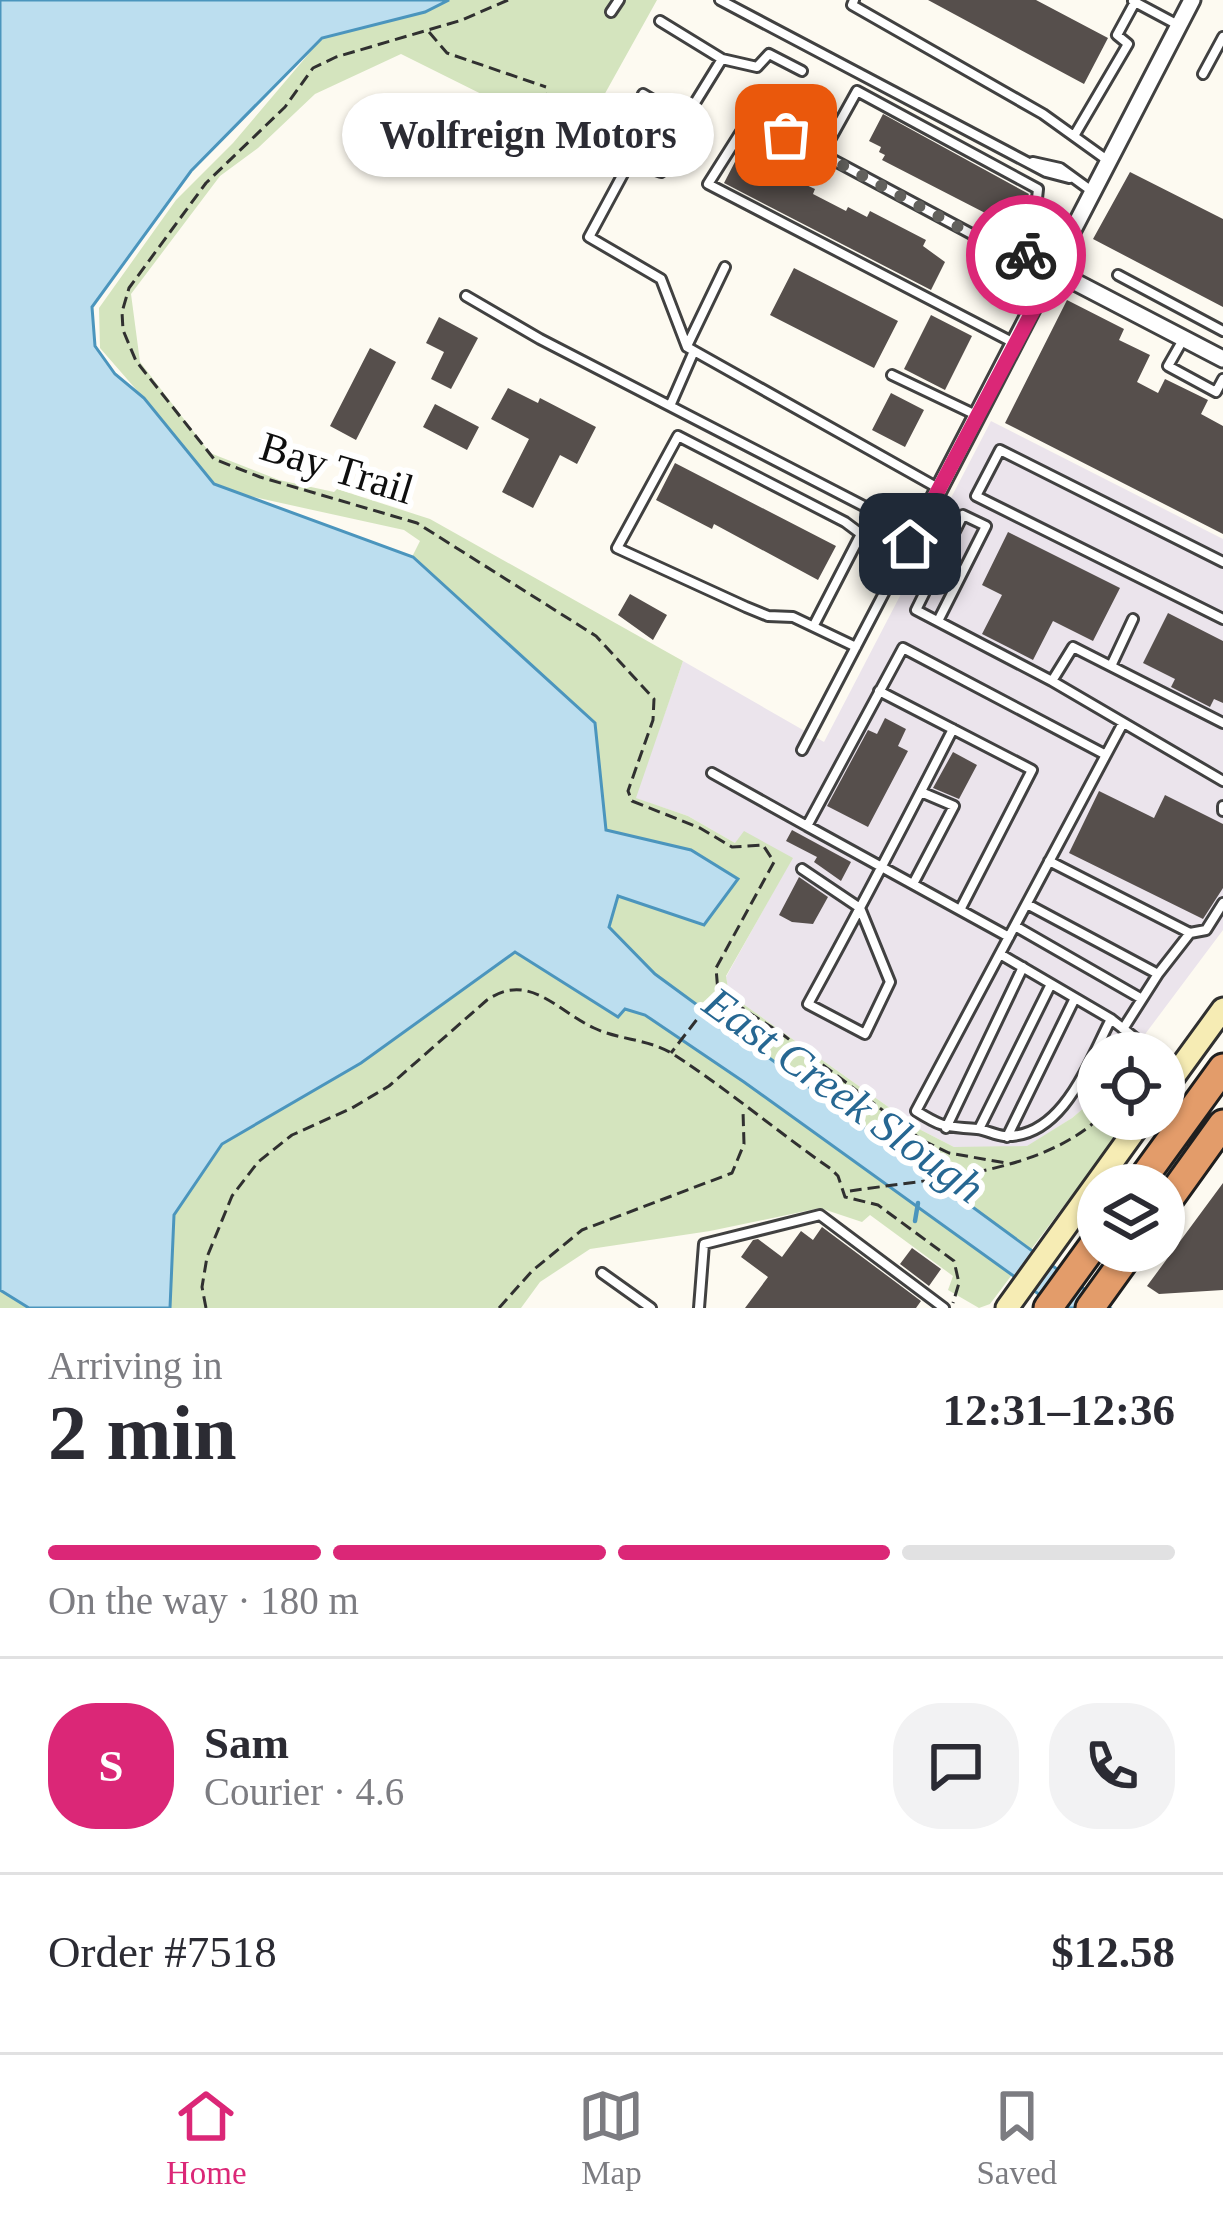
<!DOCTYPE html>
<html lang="en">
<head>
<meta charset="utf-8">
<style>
	:root { --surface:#fff; --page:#f2f2f3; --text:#2b2b33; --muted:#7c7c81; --line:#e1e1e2; --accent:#db2777 }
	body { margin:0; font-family:Georgia,serif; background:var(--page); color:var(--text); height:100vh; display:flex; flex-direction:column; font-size:45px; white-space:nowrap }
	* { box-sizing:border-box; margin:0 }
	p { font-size:39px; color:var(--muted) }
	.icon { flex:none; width:66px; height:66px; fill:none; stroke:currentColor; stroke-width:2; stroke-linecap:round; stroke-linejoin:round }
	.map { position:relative; height:1308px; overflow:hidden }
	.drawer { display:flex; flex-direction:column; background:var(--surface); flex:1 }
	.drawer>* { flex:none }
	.fabs { position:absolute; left:1077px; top:1032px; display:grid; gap:24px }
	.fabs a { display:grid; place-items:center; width:108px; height:108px; border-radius:50%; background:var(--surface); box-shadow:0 3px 9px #0004; font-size:60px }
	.pin { position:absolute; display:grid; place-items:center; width:102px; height:102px; color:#fff; margin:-51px; border-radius:24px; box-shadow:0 6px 18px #0006 }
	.courier { position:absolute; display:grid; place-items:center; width:120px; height:120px; margin:-60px; border:9px solid #db2777; border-radius:50%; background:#fff; color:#222; box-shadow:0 3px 15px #0007 }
	.bubble { position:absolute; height:84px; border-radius:42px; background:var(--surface); box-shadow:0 3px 9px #0004; font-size:39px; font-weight:700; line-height:84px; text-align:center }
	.head em { font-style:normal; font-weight:700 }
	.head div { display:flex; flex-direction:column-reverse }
	.head { display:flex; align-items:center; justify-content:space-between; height:204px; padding:0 48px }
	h1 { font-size:78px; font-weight:700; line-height:90px }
	.bar { display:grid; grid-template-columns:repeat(4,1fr); gap:18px 12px; align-content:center; height:144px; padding:0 48px }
	.bar i { height:15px; border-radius:9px; background:var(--line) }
	.bar .selected { background:var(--accent) }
	.bar p { grid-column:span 4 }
	.line { display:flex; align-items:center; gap:30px; padding:0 48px; border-top:3px solid var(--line) }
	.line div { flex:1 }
	.round { display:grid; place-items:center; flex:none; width:126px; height:126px; border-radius:48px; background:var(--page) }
	.tab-bar { display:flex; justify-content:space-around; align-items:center; height:168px; border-top:3px solid var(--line); background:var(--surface); font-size:33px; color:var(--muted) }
	.tab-bar a { display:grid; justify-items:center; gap:6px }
	.tab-bar .selected { color:var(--accent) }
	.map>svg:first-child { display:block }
	.industrial { fill:#ebe4ec }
	.green { fill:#d4e4be; fill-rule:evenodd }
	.water { fill:#bcdeef; stroke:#4b95bd; stroke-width:3 }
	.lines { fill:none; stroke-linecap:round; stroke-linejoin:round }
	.stream { stroke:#4b95bd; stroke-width:4.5 }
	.building { fill:#564f4c }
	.lane-casing { stroke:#414141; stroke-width:14 }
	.street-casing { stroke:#414141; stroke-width:21 }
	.secondary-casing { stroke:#303030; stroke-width:27 }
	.highway-casing { stroke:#1f1f1f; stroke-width:33 }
	.path { stroke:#303030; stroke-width:3; stroke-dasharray:12 6; stroke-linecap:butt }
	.lane { stroke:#fff; stroke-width:8 }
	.street { stroke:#fff; stroke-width:15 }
	.secondary { stroke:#f6ecb4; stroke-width:21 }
	.highway { stroke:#e39c6a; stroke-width:27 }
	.done { stroke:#62615d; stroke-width:12; stroke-dasharray:0 21.6 }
	.route { stroke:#db2777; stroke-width:15 }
	.labels { text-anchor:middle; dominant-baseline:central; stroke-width:12; stroke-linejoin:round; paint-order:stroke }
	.street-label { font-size:42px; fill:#0e0e0e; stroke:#fff }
	.water-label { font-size:45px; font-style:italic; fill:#266792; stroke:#fff }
</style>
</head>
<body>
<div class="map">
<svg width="1223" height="1308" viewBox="0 0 1223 1308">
	<rect width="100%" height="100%" fill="#fdfaf1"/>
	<path class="industrial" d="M991,421L1223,539V930L1131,1053H1098V1096L1072,1118L1027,1147H954L921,1130L729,994L726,977L792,858L735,843L688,816L635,798L683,661L824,742Z"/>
	<path class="green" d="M387,0H657L578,142L401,54L315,94L258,148L220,176L131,294L140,362L210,453L279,480L334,492L337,489L430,519L683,661L636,798L688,816L735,843L744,831L793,858L726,976L729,994L921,1130L954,1147L1027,1146L1072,1118L1098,1096V1119H1129L990,1304L979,1308L948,1290L953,1276L870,1215L862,1222L820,1208L710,1231L590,1249L540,1282L521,1308H0V174L129,256L92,307L95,346L115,374L154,410L100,348L99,308L176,200L233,143L317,44L338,26ZM249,496L404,530L420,541L412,557Z"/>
	<path class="water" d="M0,0H449L425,12L322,38L191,171L92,307L95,346L115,374L144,398L214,484L413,557L595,723L606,830L691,850L738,879L704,925L618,896L609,927L655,974L1110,1308H1058L744,1082L645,1015L625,1009L618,1017L515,952L361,1063L222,1144L174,1215L170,1308H29L0,1290Z"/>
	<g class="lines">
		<path class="stream" d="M915,1221L918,1203"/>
	</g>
	<path class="building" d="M928,0H1036L1108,38L1084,84Z
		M883,114L1029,194L1017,217L1002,210L1000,214L994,211L991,216L882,160L885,155L879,152L881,147L869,141Z
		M738,156L765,164L768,157L806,176L802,183L815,189L813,194L846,211L848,207L867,217L870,211L926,240L923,246L945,262L931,290L724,183Z
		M1130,172L1223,219V307L1093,239Z
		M794,268L898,321L874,368L770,315Z
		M1067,300L1124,329L1119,340L1150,355L1137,382L1158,393L1165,379L1208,400L1201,414L1223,426V534L1005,423Z
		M931,315L972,336L945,390L904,369Z
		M439,317L478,338L451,389L431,379L444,352L426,343Z
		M370,348L396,362L356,440L330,426Z
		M508,388L538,403L540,398L596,427L577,464L560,455L533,508L502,492L529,439L491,419Z
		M891,393L924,410L905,447L872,430Z
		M435,404L479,427L467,450L423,427Z
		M675,463L836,546L818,580L714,524L712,529L656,500Z
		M1008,532L1120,588L1093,641L1053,621L1033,660L982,634L1002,595L982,585Z
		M630,594L667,615L653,640L618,615Z
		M1168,613L1223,641V703L1214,699L1210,707L1171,687L1175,679L1143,663Z
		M885,718L906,729L898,746L908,751L868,827L827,806L868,730L877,734Z
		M953,752L977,765L959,799L933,788Z
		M1099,791L1154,818L1165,795L1223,824V888L1203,919L1069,853Z
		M792,830L851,862L841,881L814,862L817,857L786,841Z
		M799,877L828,897L813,924L792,922L779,915Z
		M1223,1183V1290L1159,1294L1147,1286Z
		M822,1227L921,1301L916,1308H745L768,1277L741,1257L753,1240L758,1239L782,1257L801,1231L813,1240Z
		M912,1248L941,1269L929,1286L900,1264Z"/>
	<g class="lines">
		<g class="lane-casing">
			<path id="lane" d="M720,0L1046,172L1069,178
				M854,0L852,5L1043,114L1107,160
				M1133,1L1178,25
				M611,12L619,0
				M660,21L722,59L685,119
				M722,59L757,67L769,54L802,71
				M1203,74L1223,37
				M1074,136L1128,44L1117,35L1135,2
				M822,154L857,91L1038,189L1031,256
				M630,161L661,172L685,119L643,94L619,150L630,161L589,237L661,279L687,347L938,488
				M1033,162L1060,168L1093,192
				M1118,275L1223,331
				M466,296L540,339L914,532
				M1184,338L1168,366L1216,392L1223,379
				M1014,343L708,184L751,116L981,239L1056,264
				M687,346L725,267
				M892,375L976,415
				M670,406L694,351
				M1223,562L1000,450L976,496L1223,619
				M938,621L986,526L963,515L916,610L1052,681L1223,781
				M814,625L861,534
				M856,647L793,617L768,616L746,607L617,548L678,436L845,522L861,534L905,553
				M1111,666L1133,619
				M1052,681L1073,647L1223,723
				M879,691L1032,770L960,910
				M1123,723L916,1111C945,1129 945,1126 977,1129C986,1130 995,1135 1004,1136C1063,1139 1089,1061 1111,1019L1154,1053
				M802,750L906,551
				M712,773L807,826
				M1223,806V811
				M1049,861L1190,933L1158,974
				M802,869L860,908L890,982L865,1034L808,1004C858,913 906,821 953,729
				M913,884L954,806L921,792
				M1027,904L1158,974L1123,1029
				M1015,926L1142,999
				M1190,933L1206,930L1223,903
				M1009,937L807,826L903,648L1106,755
				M1000,954L1111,1019
				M946,1128L1023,967
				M979,1129L1051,984
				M1007,1137L1075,998
				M602,1273L651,1308
				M699,1308L704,1244L820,1215L944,1308"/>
		</g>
		<g class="street-casing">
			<path id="street" d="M1054,271L1223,359
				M910,545L1192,0"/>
		</g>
		<g class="secondary-casing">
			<path id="secondary" d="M1164,1090L1223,1009
				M1007,1308L1143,1119"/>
		</g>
		<g class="highway-casing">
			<path id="highway" d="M1138,1185L1223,1068
				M1164,1206L1223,1124
				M1048,1308L1098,1239
				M1090,1308L1131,1251"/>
		</g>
		<path class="path" d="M508,0L462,20L336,57L313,68L285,107L206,183L129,288L122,312L123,330L136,361L214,459L260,477L417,523L596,636L654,699L653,720L628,791L632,801L700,828L732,847L763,845L774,862L716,968L718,992L671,1053
			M429,32L447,53L546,87
			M464,123C519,142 511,112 547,94
			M719,993L782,1034L922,1140L949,1153L1006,1163
			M850,1191C929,1179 1038,1174 1098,1119
			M206,1308L202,1287L207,1257L232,1196L258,1162L292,1135L352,1108L389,1086L487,1000C529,971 557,1011 594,1028C619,1040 649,1039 673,1054C727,1089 778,1132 831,1169L838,1176L845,1197L878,1205L954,1261L959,1283L953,1303
			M499,1308L532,1271L582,1230L732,1173L744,1144L743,1111"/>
		<use href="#lane" class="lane"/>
		<use href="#street" class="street"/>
		<use href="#secondary" class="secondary"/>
		<use href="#highway" class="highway"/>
	</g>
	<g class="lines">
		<path class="done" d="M786,135L981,239L1026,255"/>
		<path class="route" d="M910,544L1057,265L1026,255"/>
	</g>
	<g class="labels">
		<g class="street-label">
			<text transform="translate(337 468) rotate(17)">Bay Trail</text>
		</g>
		<g class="water-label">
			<text transform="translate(844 1095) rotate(36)">East Creek Slough</text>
		</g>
	</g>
</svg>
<div class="fabs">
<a><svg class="icon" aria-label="locate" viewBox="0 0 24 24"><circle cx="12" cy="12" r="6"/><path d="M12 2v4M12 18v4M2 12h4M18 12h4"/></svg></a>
<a><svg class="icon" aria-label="layers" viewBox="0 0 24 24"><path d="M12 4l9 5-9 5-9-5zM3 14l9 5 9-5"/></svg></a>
</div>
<div class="pin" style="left:786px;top:135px;background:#ea580c"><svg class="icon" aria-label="bag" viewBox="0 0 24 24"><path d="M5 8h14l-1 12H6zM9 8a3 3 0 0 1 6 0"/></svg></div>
<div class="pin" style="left:910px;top:544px;background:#1f2937"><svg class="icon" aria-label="home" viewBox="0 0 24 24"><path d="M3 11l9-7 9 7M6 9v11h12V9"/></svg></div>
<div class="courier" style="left:1026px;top:255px"><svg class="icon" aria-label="bike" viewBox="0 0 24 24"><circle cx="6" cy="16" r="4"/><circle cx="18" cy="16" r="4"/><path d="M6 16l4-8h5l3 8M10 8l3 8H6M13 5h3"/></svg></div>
<div class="bubble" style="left:342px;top:93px;width:372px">Wolfreign Motors</div>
</div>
<section class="drawer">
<div class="head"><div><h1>2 min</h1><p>Arriving in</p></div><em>12:31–12:36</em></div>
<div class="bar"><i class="selected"></i><i class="selected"></i><i class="selected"></i><i></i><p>On the way · 180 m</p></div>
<div class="line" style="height:216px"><b class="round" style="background:var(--accent);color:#fff">S</b><div><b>Sam</b><p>Courier · 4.6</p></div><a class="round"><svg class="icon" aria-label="chat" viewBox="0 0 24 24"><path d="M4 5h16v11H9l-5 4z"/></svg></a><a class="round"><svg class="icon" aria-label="phone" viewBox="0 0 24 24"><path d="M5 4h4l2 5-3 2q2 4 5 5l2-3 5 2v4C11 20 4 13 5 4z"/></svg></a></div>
<div class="line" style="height:156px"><div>Order #7518</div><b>$12.58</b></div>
</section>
<nav class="tab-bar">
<a class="selected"><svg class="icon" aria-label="home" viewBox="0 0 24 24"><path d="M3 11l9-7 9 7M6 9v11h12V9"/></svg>Home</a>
<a><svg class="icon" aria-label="map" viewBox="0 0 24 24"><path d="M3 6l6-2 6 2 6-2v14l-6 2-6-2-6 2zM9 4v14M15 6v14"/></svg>Map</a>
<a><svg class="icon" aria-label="saved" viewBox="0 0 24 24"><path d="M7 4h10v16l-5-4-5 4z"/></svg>Saved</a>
</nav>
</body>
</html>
